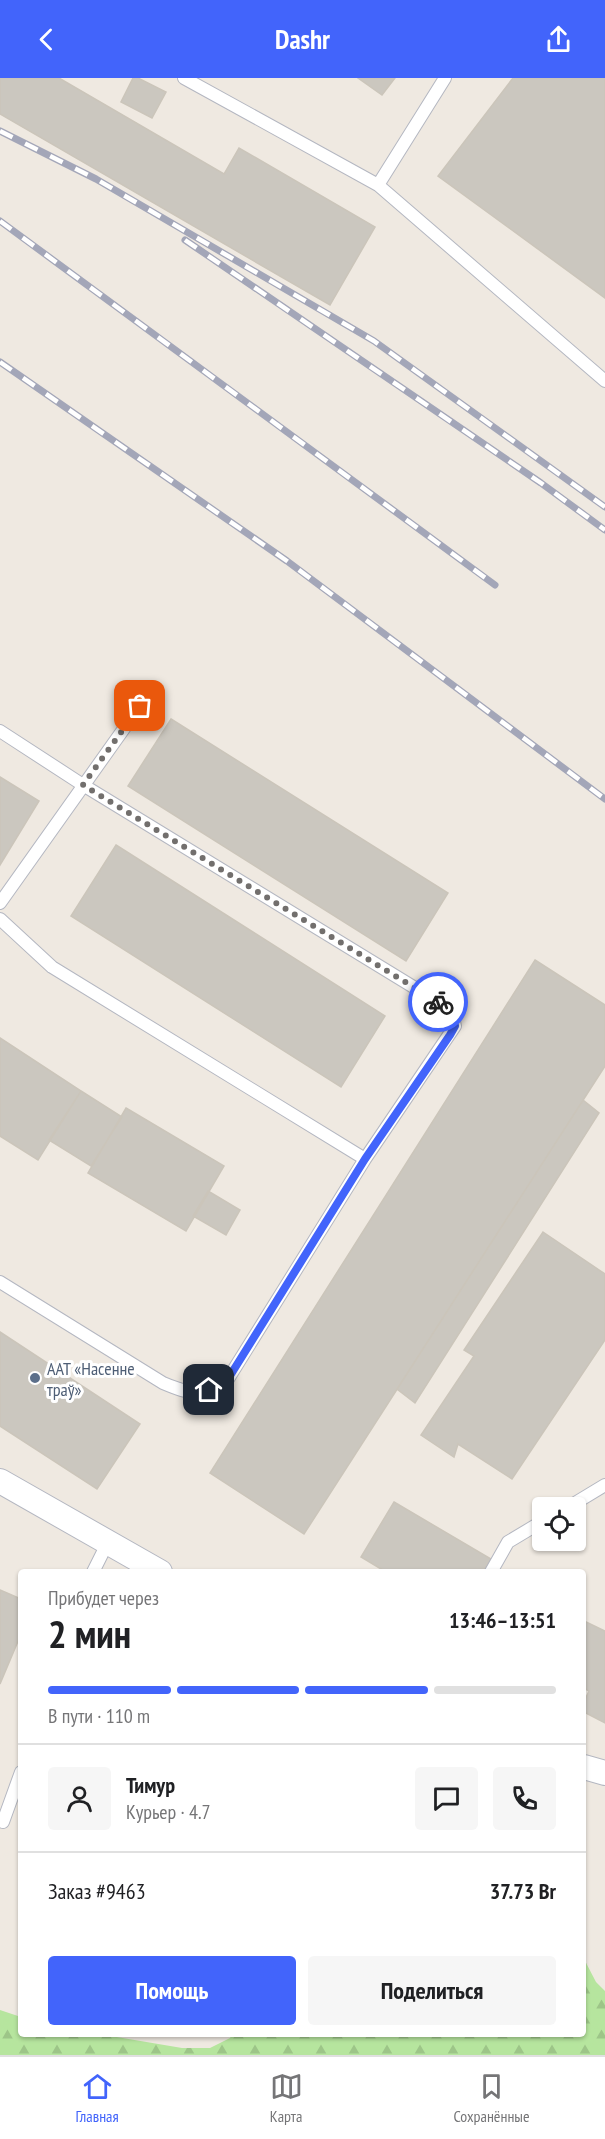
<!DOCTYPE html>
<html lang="ru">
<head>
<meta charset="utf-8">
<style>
	:root { --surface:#fff; --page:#f6f6f6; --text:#202124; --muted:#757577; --line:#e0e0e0; --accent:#4264fb }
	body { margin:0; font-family:"PT Sans Narrow",sans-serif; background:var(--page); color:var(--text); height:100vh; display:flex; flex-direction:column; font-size:22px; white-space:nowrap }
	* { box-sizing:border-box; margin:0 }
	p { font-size:20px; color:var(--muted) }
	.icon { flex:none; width:33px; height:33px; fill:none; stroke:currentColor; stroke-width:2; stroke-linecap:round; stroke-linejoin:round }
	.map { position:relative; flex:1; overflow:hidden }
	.details { position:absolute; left:18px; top:1491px; width:568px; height:468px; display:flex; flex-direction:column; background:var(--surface); border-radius:6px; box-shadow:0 2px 4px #0004 }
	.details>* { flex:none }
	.controls { position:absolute; left:532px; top:1419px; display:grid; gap:12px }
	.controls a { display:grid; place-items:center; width:54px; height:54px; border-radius:6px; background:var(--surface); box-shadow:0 2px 4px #0004; font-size:30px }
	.pin { position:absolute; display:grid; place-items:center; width:51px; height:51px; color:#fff; margin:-26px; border-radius:12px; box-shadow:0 3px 9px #0006 }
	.courier { position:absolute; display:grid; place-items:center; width:60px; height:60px; margin:-30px; border:4px solid #4264fb; border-radius:50%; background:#fff; color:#222; box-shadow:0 2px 8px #0007 }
	.overview em { font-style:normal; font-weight:800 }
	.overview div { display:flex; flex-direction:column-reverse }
	.overview { display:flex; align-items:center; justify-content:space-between; height:102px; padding:0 30px }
	h1 { font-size:39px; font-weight:800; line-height:45px }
	.bar { display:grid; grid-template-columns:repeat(4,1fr); gap:9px 6px; align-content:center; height:72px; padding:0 30px }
	.bar i { height:8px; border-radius:4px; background:var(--line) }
	.bar .selected { background:var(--accent) }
	.bar p { grid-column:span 4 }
	.line { display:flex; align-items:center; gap:15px; padding:0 30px; border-top:2px solid var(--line) }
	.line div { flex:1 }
	.round { display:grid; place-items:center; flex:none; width:63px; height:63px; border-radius:6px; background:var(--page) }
	.primary-button { display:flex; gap:12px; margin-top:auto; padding:12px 30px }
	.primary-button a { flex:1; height:69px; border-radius:6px; background:var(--accent); color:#fff; font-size:24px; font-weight:800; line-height:69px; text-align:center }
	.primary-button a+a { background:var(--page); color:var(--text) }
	header { display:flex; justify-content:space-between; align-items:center; height:78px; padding:0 30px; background:var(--accent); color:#fff; font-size:27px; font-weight:800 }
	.tab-bar { display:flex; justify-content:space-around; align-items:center; height:84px; border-top:2px solid var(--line); background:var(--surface); font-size:16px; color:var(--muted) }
	.tab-bar a { display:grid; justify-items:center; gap:3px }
	.tab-bar .selected { color:var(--accent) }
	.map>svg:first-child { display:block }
	.forest { fill:url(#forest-firs) }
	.building { fill:#cbc7bf; stroke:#cbc5ba; stroke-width:1.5 }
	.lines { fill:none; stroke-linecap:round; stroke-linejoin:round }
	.lane-casing { stroke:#b4b7c1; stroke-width:14 }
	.street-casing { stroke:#b4b7c1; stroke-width:26 }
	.lane { stroke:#fff; stroke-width:12 }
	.street { stroke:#fff; stroke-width:24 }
	.rail-casing { stroke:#a3a6b8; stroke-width:7 }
	.rail { stroke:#fff; stroke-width:4.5; stroke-dasharray:14; stroke-linecap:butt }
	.done { stroke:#726f6d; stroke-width:6; stroke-dasharray:0 10.8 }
	.route { stroke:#4264fb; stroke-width:8 }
	.service-dot { fill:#5c6f8a; stroke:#fff; stroke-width:2 }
	.labels { text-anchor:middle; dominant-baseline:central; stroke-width:6; stroke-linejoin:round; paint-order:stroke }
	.service-label { font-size:18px; fill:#4e5e75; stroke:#fff; text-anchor:start }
</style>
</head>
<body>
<header><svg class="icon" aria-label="back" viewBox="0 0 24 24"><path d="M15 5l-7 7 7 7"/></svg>Dashr<svg class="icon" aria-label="share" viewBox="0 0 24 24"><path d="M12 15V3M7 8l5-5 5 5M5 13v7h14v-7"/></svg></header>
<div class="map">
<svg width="605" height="1977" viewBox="0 0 605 1977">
	<defs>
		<pattern id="forest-firs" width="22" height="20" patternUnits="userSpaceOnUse" patternTransform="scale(1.5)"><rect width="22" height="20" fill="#b6e59e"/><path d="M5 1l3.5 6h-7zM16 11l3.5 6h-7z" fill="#9dc588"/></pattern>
	</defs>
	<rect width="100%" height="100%" fill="#efe9e1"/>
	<path class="forest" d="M584,1881L596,1904L605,1913V1977H0V1932L21,1939V1956H99L182,1970H210L230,1960L232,1956H584Z"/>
	<path class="building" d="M0,0H59L224,96L239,70L375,149L330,227L0,36Z
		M133,0H138L166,14L152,40L121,24Z
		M358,0H395L382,17Z
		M513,0H605V220L438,98Z
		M171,641L448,815L406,883L128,708Z
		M0,699L39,723L0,787Z
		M116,767L385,938L341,1009L71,838Z
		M535,882L605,927V988L304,1456L210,1395Z
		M0,960L81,1013L38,1082L0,1058Z
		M81,1013L122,1039L91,1088L49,1062Z
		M583,1022L599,1035L415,1325L397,1311Z
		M126,1030L224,1088L186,1153L88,1095Z
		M208,1113L240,1132L226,1157L193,1138Z
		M543,1154L605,1196V1262L512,1401L458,1366L454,1379L421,1357L474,1278L464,1272Z
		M0,1254L140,1346L97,1411L0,1348Z
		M394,1424L491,1481L483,1494H386L361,1479Z
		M0,1512L21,1521V1556L0,1606Z
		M584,1543L605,1553V1645L584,1634V1624L589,1613L584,1610Z"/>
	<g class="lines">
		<g class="lane-casing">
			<path id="lane" d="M184,0L378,107L605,303
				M378,107L445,0
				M0,653L83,707L438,924L452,935L455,948L365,1081L228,1301C199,1318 194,1318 163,1305L0,1204
				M0,825L140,628
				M0,841L52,889L365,1081
				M567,1430L605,1407
				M93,1494L108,1464
				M491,1494L508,1464L543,1443
				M3,1744L21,1694"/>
		</g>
		<g class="street-casing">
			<path id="street" d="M0,1403L160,1494
				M584,1689L605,1695"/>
		</g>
		<use href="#lane" class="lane"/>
		<use href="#street" class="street"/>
		<g class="rail-casing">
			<path id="rail" d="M0,53L96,101L374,263L605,429
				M0,143L495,507
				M185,162L541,405L605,452
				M0,284L287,483L605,721"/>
		</g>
		<use href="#rail" class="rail"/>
	</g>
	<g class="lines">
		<path class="done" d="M140,628L83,707L438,924"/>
		<path class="route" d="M209,1312L228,1301L365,1081L450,957L455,948L452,935L438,924"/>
	</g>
	<circle class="service-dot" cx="35" cy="1300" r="6"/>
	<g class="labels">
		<g class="service-label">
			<text x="47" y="1290">ААТ «Насенне<tspan x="47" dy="21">траў»</tspan></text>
		</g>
	</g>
</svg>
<div class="controls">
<a><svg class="icon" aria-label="locate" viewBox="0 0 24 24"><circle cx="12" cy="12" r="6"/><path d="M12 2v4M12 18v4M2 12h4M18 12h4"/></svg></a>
</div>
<div class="pin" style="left:140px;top:628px;background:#ea580c"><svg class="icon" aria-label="bag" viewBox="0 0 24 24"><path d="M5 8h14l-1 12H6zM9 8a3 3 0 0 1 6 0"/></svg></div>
<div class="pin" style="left:209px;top:1312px;background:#1f2937"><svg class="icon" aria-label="home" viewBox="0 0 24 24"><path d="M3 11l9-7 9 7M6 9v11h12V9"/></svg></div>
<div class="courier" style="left:438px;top:924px"><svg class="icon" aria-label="bike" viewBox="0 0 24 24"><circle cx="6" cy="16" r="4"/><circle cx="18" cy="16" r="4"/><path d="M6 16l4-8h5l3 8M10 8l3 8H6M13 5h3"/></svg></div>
<section class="details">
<div class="overview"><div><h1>2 мин</h1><p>Прибудет через</p></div><em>13:46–13:51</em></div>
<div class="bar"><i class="selected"></i><i class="selected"></i><i class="selected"></i><i></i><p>В пути · 110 m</p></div>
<div class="line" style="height:108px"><a class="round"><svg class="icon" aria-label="person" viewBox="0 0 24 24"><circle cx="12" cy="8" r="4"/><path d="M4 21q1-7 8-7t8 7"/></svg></a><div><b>Тимур</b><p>Курьер · 4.7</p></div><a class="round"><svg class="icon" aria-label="chat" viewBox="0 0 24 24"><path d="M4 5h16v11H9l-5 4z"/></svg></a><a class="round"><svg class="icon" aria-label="phone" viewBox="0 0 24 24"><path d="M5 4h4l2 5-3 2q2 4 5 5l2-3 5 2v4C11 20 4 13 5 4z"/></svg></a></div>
<div class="line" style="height:78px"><div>Заказ #9463</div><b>37.73 Br</b></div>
<div class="primary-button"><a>Помощь</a><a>Поделиться</a></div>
</section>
</div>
<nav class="tab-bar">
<a class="selected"><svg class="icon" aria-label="home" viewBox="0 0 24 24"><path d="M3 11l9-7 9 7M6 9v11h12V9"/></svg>Главная</a>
<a><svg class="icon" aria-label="map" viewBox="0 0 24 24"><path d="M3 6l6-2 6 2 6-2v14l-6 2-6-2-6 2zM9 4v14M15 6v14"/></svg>Карта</a>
<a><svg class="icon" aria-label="saved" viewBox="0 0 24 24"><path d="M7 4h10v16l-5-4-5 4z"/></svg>Сохранённые</a>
</nav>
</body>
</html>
